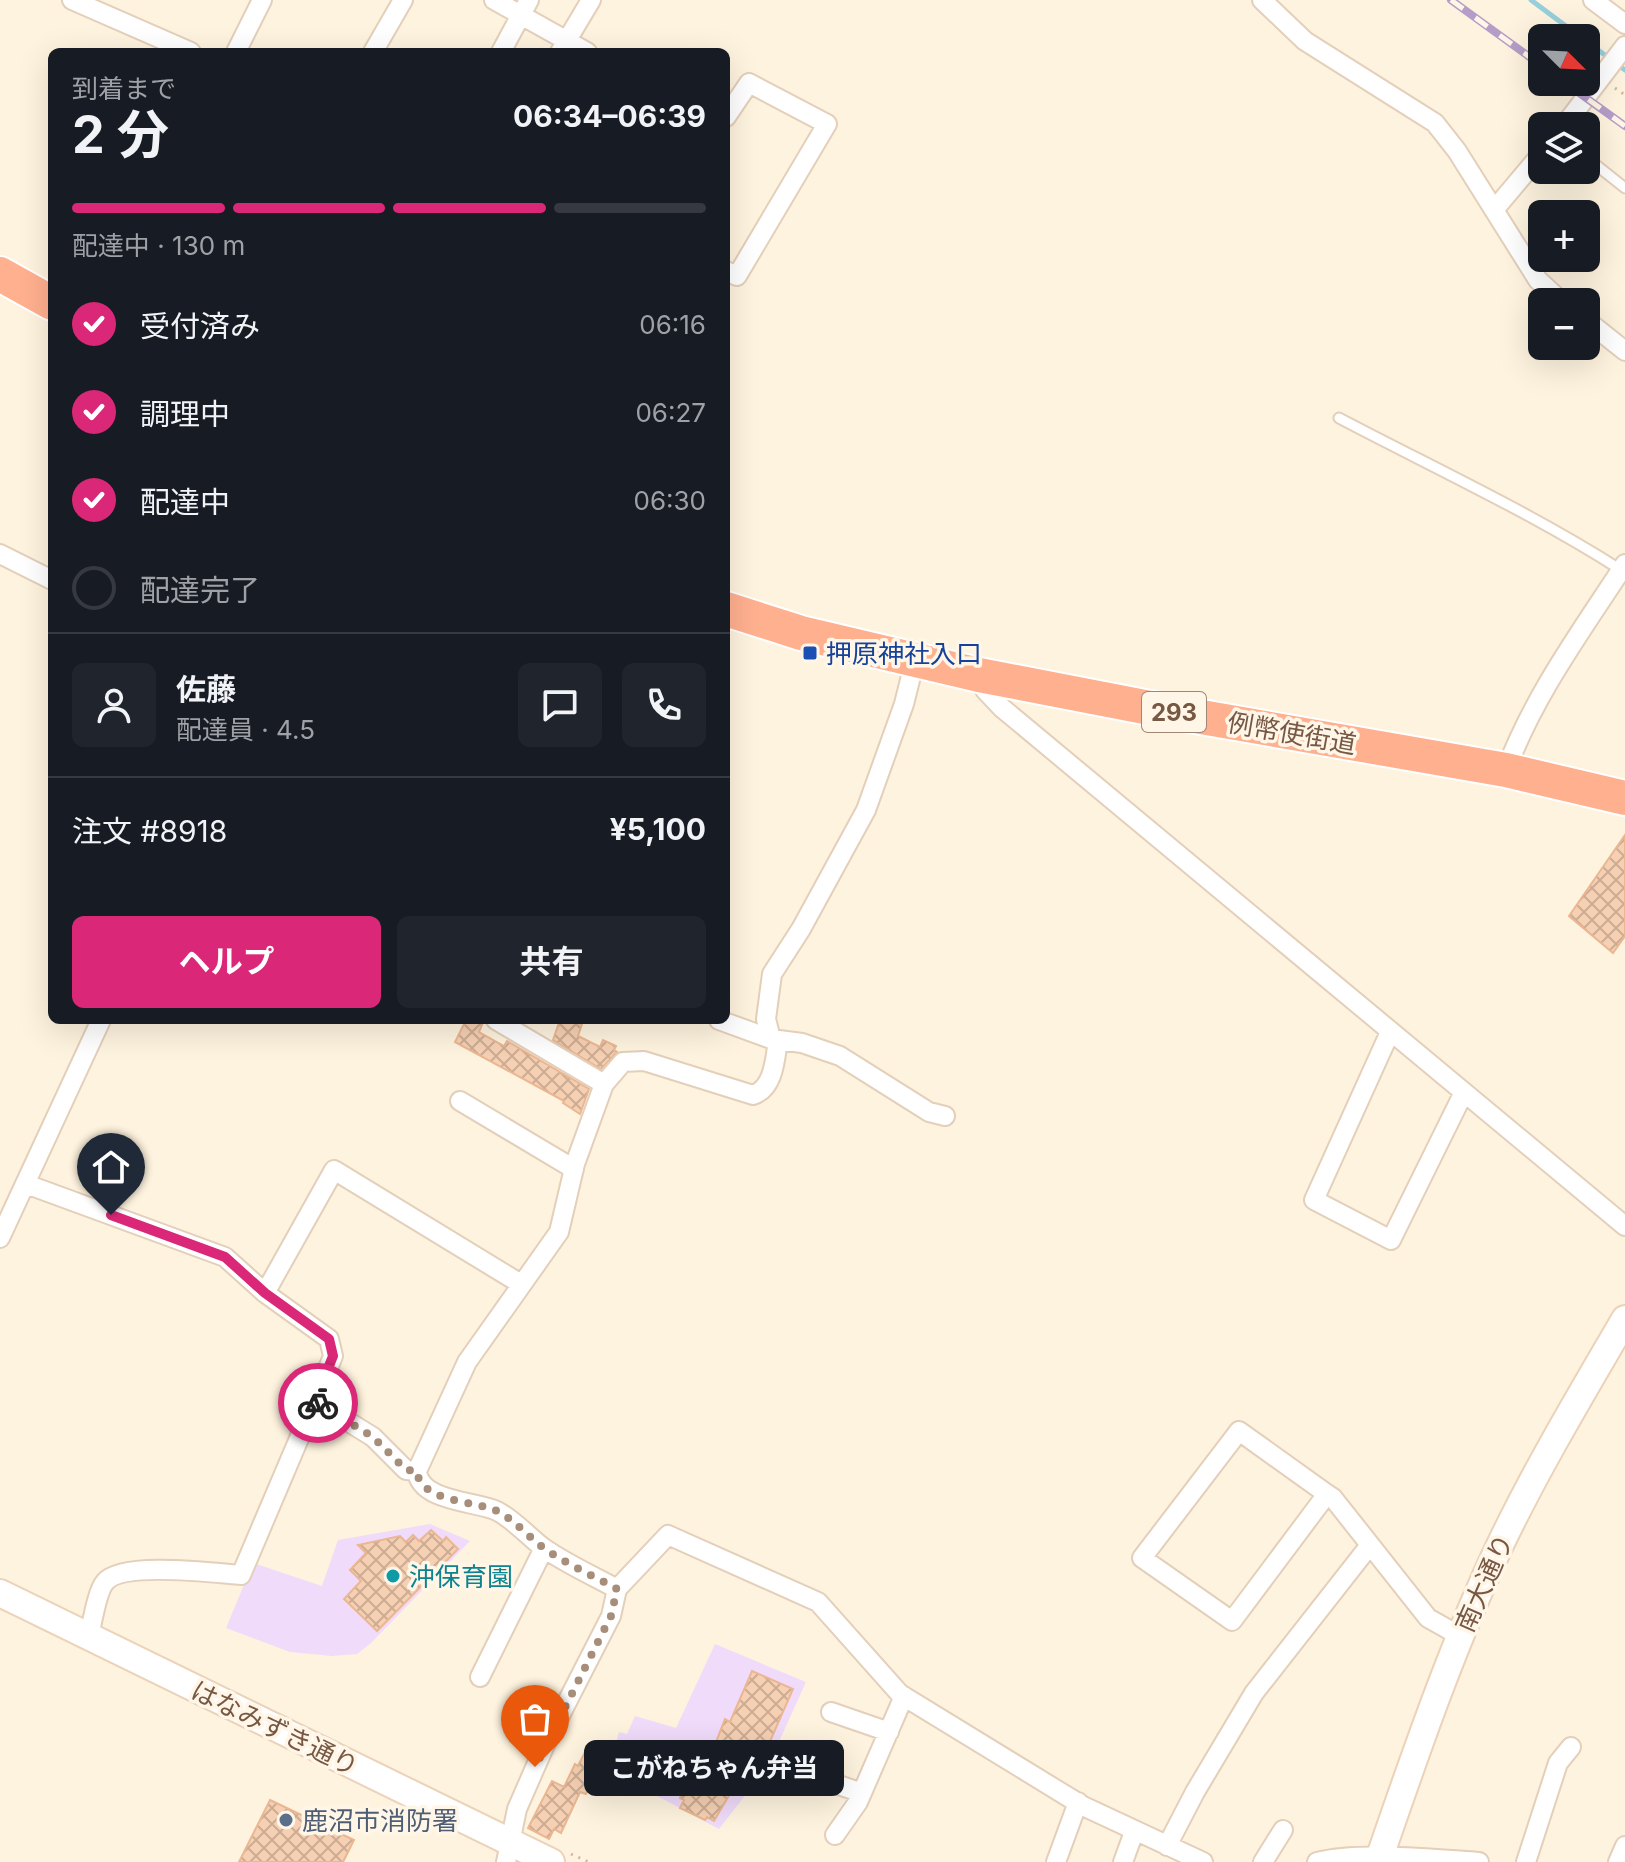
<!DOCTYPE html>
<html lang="ja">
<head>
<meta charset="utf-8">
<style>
	:root { --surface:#171b24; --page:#20242c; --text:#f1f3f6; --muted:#9ea1a6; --line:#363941; --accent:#db2777 }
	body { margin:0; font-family:Inter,"Noto Sans JP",sans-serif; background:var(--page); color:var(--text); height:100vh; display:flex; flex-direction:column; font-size:30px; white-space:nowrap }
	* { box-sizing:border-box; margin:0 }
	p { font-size:26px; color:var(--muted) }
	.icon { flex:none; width:44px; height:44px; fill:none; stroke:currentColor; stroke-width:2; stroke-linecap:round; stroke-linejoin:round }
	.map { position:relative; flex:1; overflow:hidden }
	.sheet { position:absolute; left:48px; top:48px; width:682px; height:976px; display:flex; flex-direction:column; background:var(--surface); border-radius:12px; box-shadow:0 8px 32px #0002 }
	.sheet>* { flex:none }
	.needle { width:52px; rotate:114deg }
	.buttons { position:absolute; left:1528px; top:24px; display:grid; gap:16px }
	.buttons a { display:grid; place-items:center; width:72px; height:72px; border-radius:12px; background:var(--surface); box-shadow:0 8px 32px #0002; font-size:40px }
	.pin { position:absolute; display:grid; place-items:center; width:68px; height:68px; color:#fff; margin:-82px -34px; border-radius:50% 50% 50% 0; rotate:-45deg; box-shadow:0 0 8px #0007 }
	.pin .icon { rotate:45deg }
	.courier { position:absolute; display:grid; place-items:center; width:80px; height:80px; margin:-40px; border:6px solid #db2777; border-radius:50%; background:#fff; color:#222; box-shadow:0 2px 10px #0007 }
	.bubble { position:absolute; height:56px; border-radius:12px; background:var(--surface); box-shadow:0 8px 32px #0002; font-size:26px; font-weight:700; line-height:56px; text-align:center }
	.overview em { font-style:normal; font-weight:700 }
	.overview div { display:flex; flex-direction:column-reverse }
	.overview { display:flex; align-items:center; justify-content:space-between; height:136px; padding:0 24px }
	h1 { font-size:52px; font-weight:700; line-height:60px }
	.bar { display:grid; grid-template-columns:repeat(4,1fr); gap:12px 8px; align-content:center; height:96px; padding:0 24px }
	.bar i { height:10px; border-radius:6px; background:var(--line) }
	.bar .on { background:var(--accent) }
	.bar p { grid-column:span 4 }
	.line { display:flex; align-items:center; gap:20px; padding:0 24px; border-top:2px solid var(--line) }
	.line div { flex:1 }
	.round { display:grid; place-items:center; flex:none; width:84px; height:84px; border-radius:12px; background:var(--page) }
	ol { padding:0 24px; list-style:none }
	li { display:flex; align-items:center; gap:24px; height:88px }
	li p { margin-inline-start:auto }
	li .icon { padding:8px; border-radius:50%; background:var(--accent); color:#fff; stroke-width:4 }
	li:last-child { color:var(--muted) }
	li i { width:44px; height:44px; border:4px solid var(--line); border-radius:50% }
	.primary-button { display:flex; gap:16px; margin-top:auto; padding:16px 24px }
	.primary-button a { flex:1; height:92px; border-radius:12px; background:var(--accent); color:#fff; font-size:32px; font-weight:700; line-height:92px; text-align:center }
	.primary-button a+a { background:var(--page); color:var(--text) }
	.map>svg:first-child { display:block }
	.education { fill:#f0dbfa }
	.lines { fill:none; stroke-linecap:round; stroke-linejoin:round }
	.stream { stroke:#97cfdc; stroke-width:5 }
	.building { fill:url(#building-cross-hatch); stroke:#ebb792; stroke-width:2 }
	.lane-casing { stroke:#e3cfba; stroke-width:13 }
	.street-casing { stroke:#e3cfba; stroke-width:22 }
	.secondary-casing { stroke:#ebd2b9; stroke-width:30 }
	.highway-casing { stroke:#fff; stroke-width:38 }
	.path { stroke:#dbb497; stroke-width:3; stroke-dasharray:2 6; stroke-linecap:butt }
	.lane { stroke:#fff; stroke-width:9 }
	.street { stroke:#fff; stroke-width:18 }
	.secondary { stroke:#fff; stroke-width:26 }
	.highway { stroke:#ffb08f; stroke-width:34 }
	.rail-casing { stroke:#b59dc8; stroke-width:8 }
	.rail { stroke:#fff6e7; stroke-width:5; stroke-dasharray:15; stroke-linecap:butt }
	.done { stroke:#a68e7a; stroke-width:8; stroke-dasharray:0 14.4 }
	.route { stroke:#db2777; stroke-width:10 }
	.transit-dot { fill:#1a4fb4; stroke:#fff6e7; stroke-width:3 }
	.culture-dot { fill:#0f9aa8; stroke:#fff6e7; stroke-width:3 }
	.service-dot { fill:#5c6f8a; stroke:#fff6e7; stroke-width:3 }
	.labels { text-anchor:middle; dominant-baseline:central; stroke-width:7; stroke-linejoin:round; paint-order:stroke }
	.shield { fill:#fff6e7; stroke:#a08775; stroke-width:2 }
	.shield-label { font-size:24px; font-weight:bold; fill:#775844 }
	.transit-label { font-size:26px; fill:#164399; stroke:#fff6e7; text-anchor:start }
	.street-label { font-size:26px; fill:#775844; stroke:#fff6e7 }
	.culture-label { font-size:26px; fill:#0d838f; stroke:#fff6e7; text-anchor:start }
	.service-label { font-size:26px; fill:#4e5e75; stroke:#fff6e7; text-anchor:start }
</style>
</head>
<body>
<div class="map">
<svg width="1625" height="1862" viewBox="0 0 1625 1862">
	<defs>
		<pattern id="building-cross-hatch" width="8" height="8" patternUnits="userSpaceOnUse" patternTransform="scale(2)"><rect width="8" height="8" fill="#f6d0b3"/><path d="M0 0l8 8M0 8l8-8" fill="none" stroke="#ccac93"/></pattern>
	</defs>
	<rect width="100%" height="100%" fill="#fef3de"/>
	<path class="education" d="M430,1524L470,1541L371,1643L357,1654L332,1656L290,1652L226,1628L253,1563L322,1586L338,1540Z
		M715,1644L806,1682L768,1766L719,1829L646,1790L652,1777L613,1754L619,1732L627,1734L635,1716L676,1728Z"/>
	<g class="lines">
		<path class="stream" d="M1531,0L1582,38
			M1586,41L1625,70"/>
	</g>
	<path class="building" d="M1625,835V936L1613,953L1569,916Z
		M466,1020H484L479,1032L504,1046L507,1041L589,1089L580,1114L563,1103L564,1101L455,1042Z
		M560,1020L582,1024L578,1036L600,1047L603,1040L616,1046L614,1050L617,1052L601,1069L553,1040Z
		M431,1530L443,1541L446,1537L458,1549L377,1631L344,1599L361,1581L350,1570L366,1553L358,1545L400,1536L406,1542L413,1535L419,1541Z
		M752,1671L793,1689L764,1755L747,1779L741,1775L714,1821L707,1817L705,1820L680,1808L684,1800L680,1798L691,1774L695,1776L716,1742L725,1719L730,1722Z
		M586,1750L607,1760L597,1782L592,1780L586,1794L580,1792L561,1833L554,1829L549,1839L528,1828L552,1781L564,1787L575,1764L578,1766Z
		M270,1800L354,1840L343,1862H239Z"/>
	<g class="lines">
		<g class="lane-casing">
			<path id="lane" d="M1586,157L1625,188
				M1339,418C1434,468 1530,512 1621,570"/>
		</g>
		<g class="street-casing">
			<path id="street" d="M72,0L191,52
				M494,0L587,52
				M1262,0L1305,41L1435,123L1457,151L1538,280L1562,302
				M1593,0L1625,24
				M236,52L262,0
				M373,52L403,0
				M501,52L529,0
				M560,52L591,0
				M726,117L749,83L827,124L737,276L726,271
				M1564,126L1625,46
				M1494,210L1542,153
				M1586,320L1625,351
				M0,554L52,580
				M979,675L985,690L1002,708L1625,1226
				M1506,770C1534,695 1582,630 1625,564
				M496,1020L604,1084
				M719,1020L771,1039L766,1019L772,974L801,929L866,810L904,704L915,660
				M1390,1032L1314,1200L1391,1240L1464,1092
				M771,1039L802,1043L840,1056L929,1112L945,1116
				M460,1101L574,1169
				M26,1184L225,1257L265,1293L334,1170L521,1284
				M0,1238L101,1020
				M265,1293L329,1339L333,1356L315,1401
				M1327,1494L1232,1621L1142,1558L1239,1431L1327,1494L1333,1498L1428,1618L1460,1636
				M617,1589C592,1575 564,1563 541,1546C527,1535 513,1519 497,1511C476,1501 420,1502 417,1471L467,1362L559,1232L575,1164L604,1084L623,1062L644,1061L753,1095C774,1088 775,1059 778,1040
				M89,1636C92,1624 97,1591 105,1582C122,1561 214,1573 241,1575L315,1401L373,1437L406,1470L417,1471
				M480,1677L544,1548
				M831,1712L889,1732
				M807,1774L862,1793
				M835,1835L858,1802L904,1696
				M1167,1846L1195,1792L1254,1693L1370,1545
				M506,1862L517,1809L545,1745L611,1616L617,1589L668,1535L818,1602L900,1694L1083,1806L1203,1862
				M1056,1862L1078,1802
				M1123,1862L1134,1832
				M1263,1862L1283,1830
				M1317,1862C1358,1851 1435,1859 1479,1862
				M1526,1862L1558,1763L1571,1747
				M1618,1862L1625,1846"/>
		</g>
		<g class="secondary-casing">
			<path id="secondary" d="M0,1593L551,1862
				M1378,1862C1415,1755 1452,1646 1501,1543C1538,1466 1582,1393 1625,1319"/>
		</g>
		<g class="highway-casing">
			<path id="highway" d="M0,274L52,303
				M726,609L801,633L979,675L1155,709L1506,770L1625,798"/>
		</g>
		<path class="path" d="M1615,88L1625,95
			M571,1854L589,1862"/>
		<use href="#lane" class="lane"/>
		<use href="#street" class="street"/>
		<use href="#secondary" class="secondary"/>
		<use href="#highway" class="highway"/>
		<g class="rail-casing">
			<path id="rail" d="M1451,0L1542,66
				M1564,82L1625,126"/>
		</g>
		<use href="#rail" class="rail"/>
	</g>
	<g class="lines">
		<path class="done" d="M318,1403L373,1437L406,1470L417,1471C419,1502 476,1501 497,1511C513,1519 527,1535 541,1546C564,1563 592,1575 617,1589L611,1616L535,1767"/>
		<path class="route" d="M111,1215L225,1257L265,1293L329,1339L333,1356L315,1401L318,1403"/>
	</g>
	<rect class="transit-dot" x="802" y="645" width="16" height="16" rx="4"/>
	<circle class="culture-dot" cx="393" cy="1576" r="8"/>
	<circle class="service-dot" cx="286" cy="1820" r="8"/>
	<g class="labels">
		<rect class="shield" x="1142" y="692" width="64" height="40" rx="6"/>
		<g class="shield-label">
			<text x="1174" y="712">293</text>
		</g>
		<g class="transit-label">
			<text x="826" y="653">押原神社入口</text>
		</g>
		<g class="street-label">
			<text transform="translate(1292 733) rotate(10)">例幣使街道</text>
			<text transform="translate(1484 1583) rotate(-66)">南大通り</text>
			<text transform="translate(275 1728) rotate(26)">はなみずき通り</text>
		</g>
		<g class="culture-label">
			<text x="409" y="1576">沖保育園</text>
		</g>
		<g class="service-label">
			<text x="302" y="1820">鹿沼市消防署</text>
		</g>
	</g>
</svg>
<div class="buttons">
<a><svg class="needle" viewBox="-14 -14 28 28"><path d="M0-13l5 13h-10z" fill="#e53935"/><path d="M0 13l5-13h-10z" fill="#9ea1a6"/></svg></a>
<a><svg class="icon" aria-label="layers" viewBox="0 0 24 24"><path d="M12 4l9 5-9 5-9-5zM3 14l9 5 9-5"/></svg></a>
<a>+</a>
<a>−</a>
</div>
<div class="pin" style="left:535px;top:1767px;background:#ea580c"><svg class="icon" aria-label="bag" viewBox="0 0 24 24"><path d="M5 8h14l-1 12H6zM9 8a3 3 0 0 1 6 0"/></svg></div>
<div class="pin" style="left:111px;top:1215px;background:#1f2937"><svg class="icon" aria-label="home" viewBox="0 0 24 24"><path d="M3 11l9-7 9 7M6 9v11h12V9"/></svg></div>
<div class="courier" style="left:318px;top:1403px"><svg class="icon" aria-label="bike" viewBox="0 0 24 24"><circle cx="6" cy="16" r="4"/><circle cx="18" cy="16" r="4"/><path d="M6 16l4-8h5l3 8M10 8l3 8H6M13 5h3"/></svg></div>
<div class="bubble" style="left:584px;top:1740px;width:260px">こがねちゃん弁当</div>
<section class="sheet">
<div class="overview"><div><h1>2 分</h1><p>到着まで</p></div><em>06:34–06:39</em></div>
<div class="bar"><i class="on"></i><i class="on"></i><i class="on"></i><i></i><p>配達中 · 130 m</p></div>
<ol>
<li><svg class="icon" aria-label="check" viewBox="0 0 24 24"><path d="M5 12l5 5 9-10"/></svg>受付済み<p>06:16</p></li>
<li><svg class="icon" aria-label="check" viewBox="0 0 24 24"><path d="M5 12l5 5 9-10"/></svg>調理中<p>06:27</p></li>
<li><svg class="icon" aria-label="check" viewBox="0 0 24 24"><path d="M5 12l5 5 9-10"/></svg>配達中<p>06:30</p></li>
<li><i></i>配達完了</li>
</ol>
<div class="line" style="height:144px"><a class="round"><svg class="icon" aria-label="person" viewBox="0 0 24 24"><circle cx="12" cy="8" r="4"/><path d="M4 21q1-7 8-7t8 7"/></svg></a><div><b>佐藤</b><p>配達員 · 4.5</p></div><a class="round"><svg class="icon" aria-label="chat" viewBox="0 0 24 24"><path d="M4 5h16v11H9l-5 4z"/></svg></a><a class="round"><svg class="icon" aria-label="phone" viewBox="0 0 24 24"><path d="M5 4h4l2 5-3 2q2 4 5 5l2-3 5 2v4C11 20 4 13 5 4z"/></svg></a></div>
<div class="line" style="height:104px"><div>注文 #8918</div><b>¥5,100</b></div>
<div class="primary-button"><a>ヘルプ</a><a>共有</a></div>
</section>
</div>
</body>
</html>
